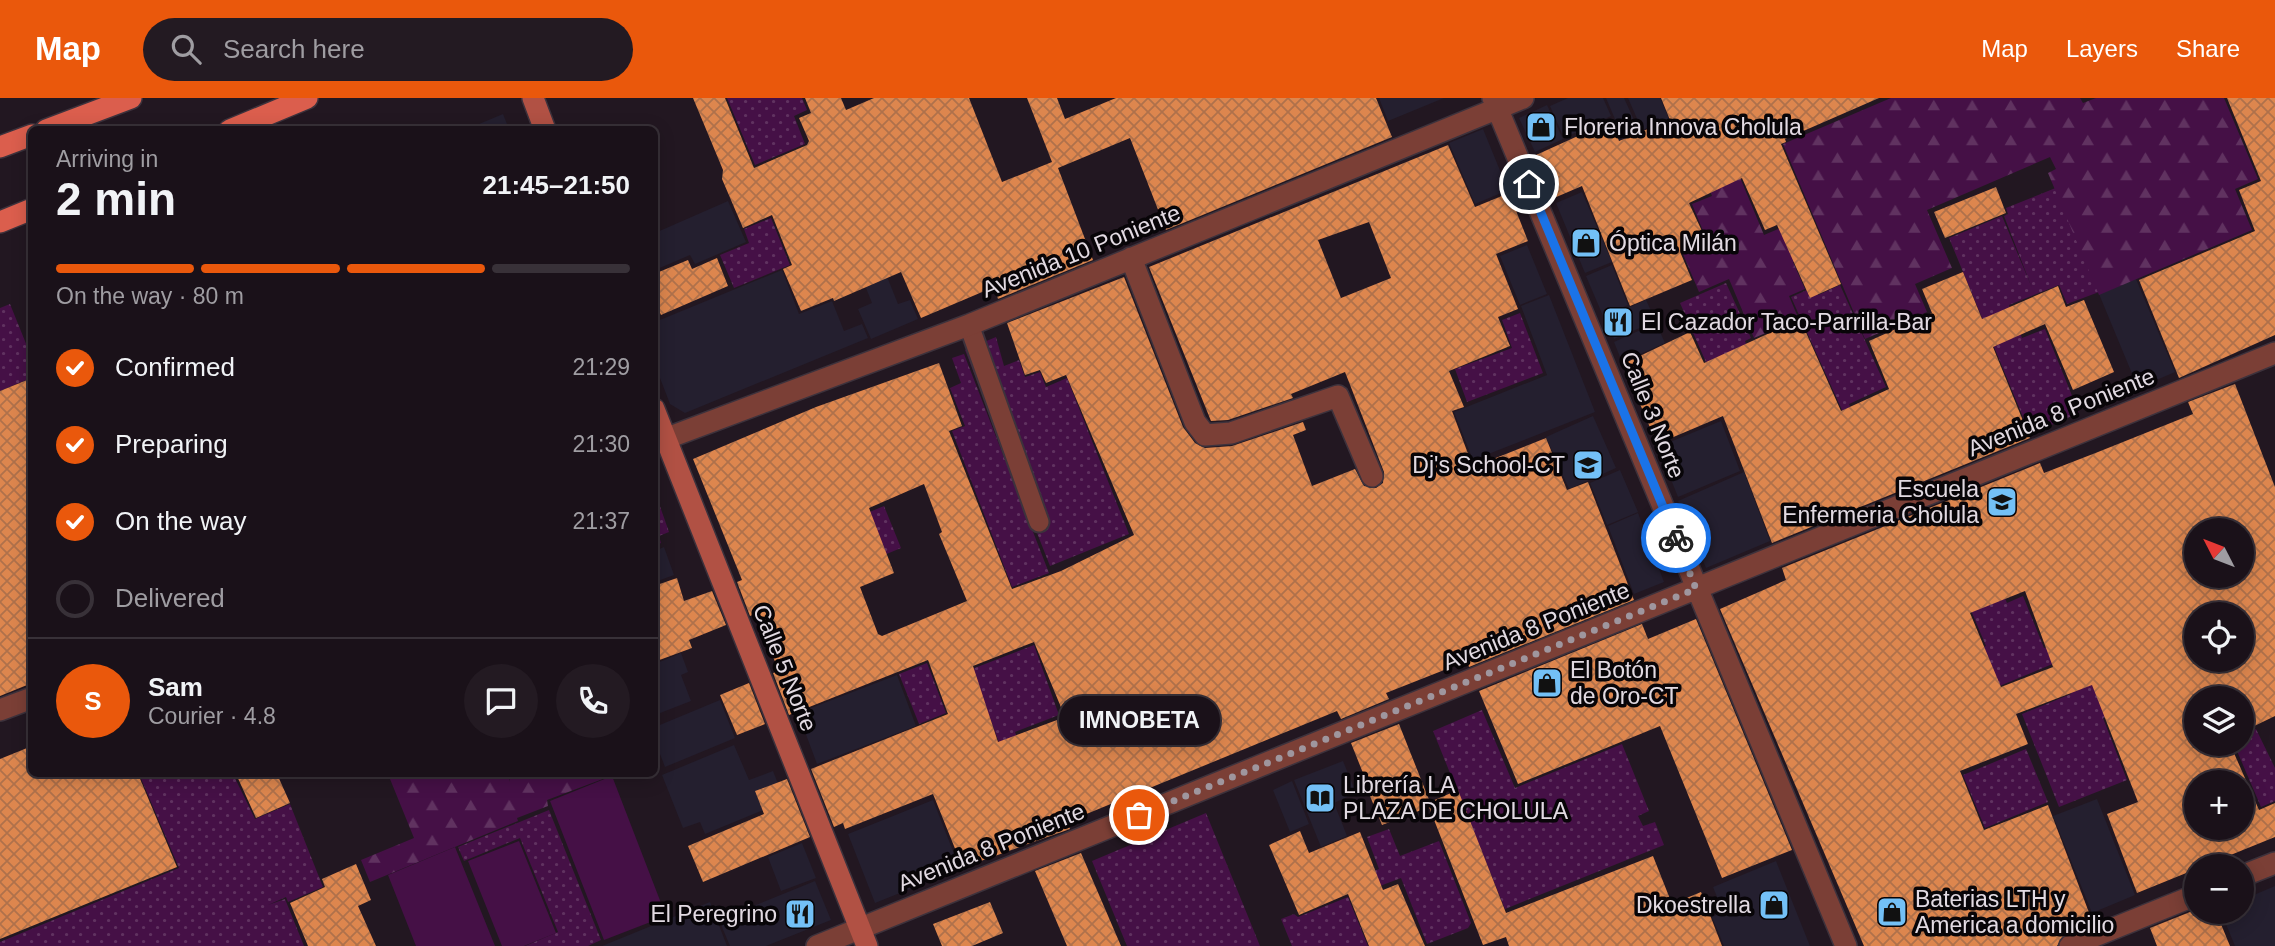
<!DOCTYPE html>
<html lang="en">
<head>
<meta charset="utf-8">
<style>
	:root { --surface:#1a1119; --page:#231a22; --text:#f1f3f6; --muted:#9f9da2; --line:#383138; --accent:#ea580c }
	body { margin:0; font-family:Helvetica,sans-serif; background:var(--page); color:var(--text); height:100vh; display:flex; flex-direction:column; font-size:26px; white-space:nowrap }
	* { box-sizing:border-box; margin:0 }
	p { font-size:23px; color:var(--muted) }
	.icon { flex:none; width:38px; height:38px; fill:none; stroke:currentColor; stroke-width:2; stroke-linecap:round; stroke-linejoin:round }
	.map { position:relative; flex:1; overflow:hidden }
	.panel { position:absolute; left:28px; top:28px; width:630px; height:651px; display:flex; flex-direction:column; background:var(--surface); border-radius:10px; box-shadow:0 4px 18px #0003,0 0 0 2px var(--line) }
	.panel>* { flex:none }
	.needle { width:46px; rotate:312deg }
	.tools { position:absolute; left:2184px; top:420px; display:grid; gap:14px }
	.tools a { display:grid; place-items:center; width:70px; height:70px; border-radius:50%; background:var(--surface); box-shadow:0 4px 18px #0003,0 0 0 2px var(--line); font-size:35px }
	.pin { position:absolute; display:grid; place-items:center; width:60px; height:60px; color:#fff; margin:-30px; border:4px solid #fff; border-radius:50%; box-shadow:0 2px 7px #0007 }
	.courier { position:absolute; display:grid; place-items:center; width:70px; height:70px; margin:-35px; border:5px solid #1a73e8; border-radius:50%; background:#fff; color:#222; box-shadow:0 2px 9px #0007 }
	.bubble { position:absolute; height:49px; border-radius:24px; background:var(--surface); box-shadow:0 4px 18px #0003,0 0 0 2px var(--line); font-size:23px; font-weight:600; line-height:49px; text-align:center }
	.headline em { font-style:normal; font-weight:600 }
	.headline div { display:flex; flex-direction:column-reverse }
	.headline { display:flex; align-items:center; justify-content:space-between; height:119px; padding:0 28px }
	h1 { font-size:46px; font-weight:600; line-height:52px }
	.bar { display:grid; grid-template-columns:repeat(4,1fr); gap:10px 7px; align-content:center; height:84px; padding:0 28px }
	.bar i { height:9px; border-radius:5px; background:var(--line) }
	.bar .current { background:var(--accent) }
	.bar p { grid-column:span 4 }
	.line { display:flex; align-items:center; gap:18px; padding:0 28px; border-top:2px solid var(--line) }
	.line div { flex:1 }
	.round { display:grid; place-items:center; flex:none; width:74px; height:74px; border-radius:37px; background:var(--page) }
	ol { padding:0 28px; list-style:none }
	li { display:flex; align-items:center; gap:21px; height:77px }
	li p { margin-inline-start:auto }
	li .icon { padding:7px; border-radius:50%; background:var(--accent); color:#fff; stroke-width:4 }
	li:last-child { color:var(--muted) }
	li i { width:38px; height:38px; border:4px solid var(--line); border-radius:50% }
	header { display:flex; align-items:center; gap:42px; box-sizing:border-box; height:98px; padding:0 35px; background:var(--accent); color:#fff }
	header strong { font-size:33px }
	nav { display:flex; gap:38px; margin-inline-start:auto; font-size:24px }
	.search { width:490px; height:63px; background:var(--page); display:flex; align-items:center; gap:18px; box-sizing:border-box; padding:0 24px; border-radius:38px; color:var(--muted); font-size:26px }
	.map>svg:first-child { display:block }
	.commercial { fill:#241f2f }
	.grass { fill:url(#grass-dots) }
	.forest { fill:url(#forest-firs) }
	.green { fill:#451046 }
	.building { fill:url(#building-cross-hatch); fill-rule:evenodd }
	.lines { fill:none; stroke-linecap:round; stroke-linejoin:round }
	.lane-casing { stroke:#3d323c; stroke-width:23 }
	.street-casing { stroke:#3d323c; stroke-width:24 }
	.secondary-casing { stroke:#3d323c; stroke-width:24 }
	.primary-casing { stroke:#3d323c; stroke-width:24 }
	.lane { stroke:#7b3f36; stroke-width:19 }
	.street { stroke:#7b3f36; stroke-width:21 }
	.secondary { stroke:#b15144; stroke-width:21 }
	.primary { stroke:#db5e4d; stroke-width:21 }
	.done { stroke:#9f969e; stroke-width:7; stroke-dasharray:0 12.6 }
	.route { stroke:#1a73e8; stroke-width:9 }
	.labels { text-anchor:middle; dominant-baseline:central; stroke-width:7; stroke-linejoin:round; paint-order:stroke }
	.poi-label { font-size:23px; fill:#e2dae2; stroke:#080508; text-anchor:start }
	.street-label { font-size:23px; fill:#e2dae2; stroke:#080508 }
</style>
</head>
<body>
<header>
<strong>Map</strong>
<div class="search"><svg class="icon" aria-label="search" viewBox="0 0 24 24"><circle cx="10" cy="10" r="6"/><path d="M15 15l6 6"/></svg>Search here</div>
<nav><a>Map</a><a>Layers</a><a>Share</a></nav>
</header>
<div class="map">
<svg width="2275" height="848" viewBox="0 0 2275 848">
	<defs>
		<pattern id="grass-dots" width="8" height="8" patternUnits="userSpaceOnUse" patternTransform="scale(1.75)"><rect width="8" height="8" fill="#451046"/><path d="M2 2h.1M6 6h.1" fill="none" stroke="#603260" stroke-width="1.8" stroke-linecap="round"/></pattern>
		<pattern id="forest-firs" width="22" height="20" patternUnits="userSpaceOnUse" patternTransform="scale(1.75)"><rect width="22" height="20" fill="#451046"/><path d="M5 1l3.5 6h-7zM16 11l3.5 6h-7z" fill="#603260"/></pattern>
		<pattern id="building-cross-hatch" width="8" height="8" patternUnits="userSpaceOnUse" patternTransform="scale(1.75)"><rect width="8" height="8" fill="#dd864e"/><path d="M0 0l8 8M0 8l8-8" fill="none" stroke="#af714b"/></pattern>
	</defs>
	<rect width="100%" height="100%" fill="#221721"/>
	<path class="commercial" d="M1379,0H1444L1388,23Z
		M1568,0H1603L1611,18L1564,40L1550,8Z
		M1606,0H1624L1639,33L1623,40Z
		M1628,0H1660L1669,21L1642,32Z
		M1547,7L1563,41L1535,54L1519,20Z
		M503,16L509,31H467Z
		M1483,31L1508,92L1475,106L1449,45Z
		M1582,94L1612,164L1585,175L1556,105Z
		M728,103L746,144L695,166L690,157L655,172V135Z
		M1527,147L1547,196L1520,207L1500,158Z
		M1612,167L1628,207L1603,218L1586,178Z
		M782,172L799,216L832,203L844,233L862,226L868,240L685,315L670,306L655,267V224Z
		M886,176L898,206L910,202L918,221L871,241L858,211L872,205L864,185Z
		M2136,181L2175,274L2138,290L2099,196Z
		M1549,197L1595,314L1473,362L1454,314L1547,277L1521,208Z
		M1646,202L1656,223L1614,241L1605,220Z
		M1656,225L1665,245L1622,264L1614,244Z
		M1593,318L1616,370L1569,391L1546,339Z
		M1721,323L1740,373L1678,399L1658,349Z
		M1620,372L1638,414L1607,427L1590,385Z
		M1744,374L1770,443L1706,470L1678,403Z
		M1638,415L1664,484L1634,496L1608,428Z
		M664,449L674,477L655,484V453Z
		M681,555L688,574L681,577L691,603L655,617V566Z
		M897,577L916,628L817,666L798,615Z
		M720,602L735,640L665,669L655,643V629Z
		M734,647L749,682L773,673L785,703L705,736L700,724L683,730L662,677Z
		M1343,663L1356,695L1334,705L1347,738L1321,749L1294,682Z
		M1292,683L1309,726L1290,734L1273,692Z
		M2097,701L2135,797L2092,815L2053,718Z
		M933,702L960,771L875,805L848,736Z
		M802,745L816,780L781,793L768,759Z
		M1776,763L1810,848H1724L1712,819L1723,814L1713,789Z
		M815,783L831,822L766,848H730L719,822Z
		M2275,788V848H2235L2221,814H2242V802Z
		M710,804L727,848H602Z"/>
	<path class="grass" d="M727,0H802L807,12L794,18L805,46L755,67Z
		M2058,89L2099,194L2067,206L2059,187L2009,207L2022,240L2045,231L2079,315L2030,336L1949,140L2002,118L2032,190L2004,118L2008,116L2006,110Z
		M771,120L790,167L734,190L720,157L749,145L744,131Z
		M1726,185L1751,240L1745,243L1749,253L1709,271L1680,205Z
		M1840,187L1886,289L1849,306L1870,353L1851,332L1791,199L1814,189L1818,197Z
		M10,206L31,258V280L0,293V210Z
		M1520,215L1543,275L1467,304L1455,271L1512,250L1502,222Z
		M996,239L1004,268L1019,262L1025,279L1040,274L1046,289L1067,280L1129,436L1050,468L965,252Z
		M964,256L1049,475L1012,489L952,333L965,328L950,290L961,285L952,260Z
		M655,394L669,434L659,438L661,445L655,448Z
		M884,408L901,450L877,460L805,441Z
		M2003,496L2007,505L2023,498L2044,550L2048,549L2055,565L1973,599L1957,560L1986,548L1970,510Z
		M2050,542L2121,613L2103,620L2127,682L2059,709L2022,616L2071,596Z
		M1034,547L1059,617L1015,634L1041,707L1024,713L972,571Z
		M927,565L946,615L919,626L899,576Z
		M1482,612L1515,690L1622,646L1649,713L1638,718L1643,728L1655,724L1664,747L1505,811L1433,633Z
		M2256,631L2275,670V703L2261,709L2234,646H2242V637Z
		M2026,651L2048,704L1985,730L1963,677Z
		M139,676H233L255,721L290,706L323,789L288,804L286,799L268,807L285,801L304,848H0V844L179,770Z
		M549,712L601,842L588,848H525L558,834L520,740L464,763L458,749Z
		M1206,715L1260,848H1127L1092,763Z
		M1389,731L1400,758L1439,743L1471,825L1468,830L1427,846L1401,780L1351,799L1352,782L1379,771L1367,739Z
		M1348,799L1368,848H1292L1281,821L1294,816L1298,819Z"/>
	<path class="forest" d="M1891,0H2080L2083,5L2096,0H2224L2258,81L2235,91L2252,132L2099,197L2048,75L2056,71L2050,59L1927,112L1952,170L1915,186L1927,214L1865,241L1783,46Z
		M1736,70L1764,137L1785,128L1800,161L1793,164L1805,191L1789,198L1802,229L1778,238L1775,231L1754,240L1729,181L1699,194L1683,156L1708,145L1692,106L1712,98L1706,82Z
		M388,676H507L510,684L509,679L518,676H616L547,702L548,708L517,720L518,723L370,784L361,762L414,740Z"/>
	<path class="green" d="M612,678L666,818L604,842L550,703Z
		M519,743L556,835L524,848H502L468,763Z
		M455,749L495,848H416L388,777Z"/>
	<path class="building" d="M693,0H725L754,70L807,47L809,43L799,20L811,15L805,0H841L846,12L874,0H969L1002,84L1052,64L1027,0H1057L1065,21L1116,0H1376L1392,39L1166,132L1130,40L1058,70L1093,162L998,201L994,189L921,220L901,174L834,203L833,200L801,213L783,171L792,167L772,117L743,130L722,81L723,72Z
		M1661,0H1879L1785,41L1786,44L1781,46L1841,186L1810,200L1777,127L1765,132L1742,80L1689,105L1707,144L1681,156L1692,182L1630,208L1582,88L1554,100L1536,57L1611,23L1619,43L1670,22Z
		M2227,0H2275V237L2179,280L2139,182L2255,133L2239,92L2261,83Z
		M1448,47L1475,109L1509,95L1528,143L1496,156L1518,211L1498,219L1510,248L1449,273L1464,309L1452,313L1473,369L1546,340L1567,392L1588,384L1634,502L1469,569L1467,563L1386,595L1389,601L1341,621L1337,613L1067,724L1070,731L978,764L974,752L958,758L933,696L845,731L843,725L834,729L811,671L948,616L928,562L789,617L773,575L779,573L755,516L750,518L737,484L742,482L693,361L816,309L939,265L962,328L949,333L1012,491L1061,473L1134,437L1066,277L1046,285L1040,272L1025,277L1007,225L1124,179L1183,329L1195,345L1205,350L1232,348L1303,324L1306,332L1293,337L1312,388L1355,371L1364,388L1376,390L1383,385L1384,374L1345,274L1291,296L1293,300L1228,322L1211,323L1149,169ZM1369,124L1391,180L1341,200L1318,142ZM924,386L942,434L939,436L967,503L882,538L878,536L860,489L894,475L869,410ZM1034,544L1065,619L998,644L973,568Z
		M1996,89L2006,115L1945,140L1934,114Z
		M717,160L728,188L661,217L654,202V176L688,162L692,171Z
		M1963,174L1982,221L2058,188L2066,209L2084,202L2114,274L2073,292L2045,226L1993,249L2030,340L1772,445L1723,318L1657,346L1623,266L1690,234L1704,265L1800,221L1841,313L1889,291L1869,243L1932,215L1922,191Z
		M32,280V585L0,598V293Z
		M2235,286L2275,389V618L2242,634V600H2196V646H2230L2259,712L2275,705V739L2137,795L2107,716L2138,704L2092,587L2016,616L2028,646L1960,673L1984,732L2048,707L2093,825L2064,836L2057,848H1864L1720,511L1786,482L1782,470L2040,365L2044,375L2098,354L2193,316L2188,304ZM2196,432H2242V478H2196ZM2025,493L2053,569L2001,589L1970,515ZM2196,516H2242V562H2196ZM2196,684H2242V730H2196Z
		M677,480L684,503L712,493L726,527L689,542L692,550L654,564V488Z
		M1696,521L1792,752L1722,780L1660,628L1518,686L1479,593L1642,526L1648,541Z
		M749,585L765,626L737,637L720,597Z
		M1399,626L1430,704L1458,692L1506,815L1653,758L1672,806L1701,794L1722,848H1509L1506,839L1483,847L1429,709L1382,727L1365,686L1367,685L1351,645Z
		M32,648V676H138L177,769L0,841V661Z
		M236,676H277L290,705L256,720Z
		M787,681L810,739L703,784L688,748L764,716L755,693Z
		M1300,733L1309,755L1360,734L1383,792L1398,786L1425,848H1369L1348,796L1299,817L1269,747Z
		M1081,755L1121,848H1067L1035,773Z
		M356,766L371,802L358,808L376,848H308L290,805L325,789L322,781Z
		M990,804L1003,835L972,848H942L933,826Z
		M2190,814H2216L2230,848H2157L2150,830Z"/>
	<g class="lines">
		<g class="lane-casing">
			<path id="lane" d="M969,227L1039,424"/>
		</g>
		<g class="street-casing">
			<path id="street" d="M1493,0L1846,848
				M1131,160L1195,324L1205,337L1231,335L1338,298L1372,378
				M654,345L969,227L1523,0
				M0,612L32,600
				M2242,778L2275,765
				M817,848L2275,255
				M2070,848L2196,797"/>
		</g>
		<g class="secondary-casing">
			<path id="secondary" d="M533,0L545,32
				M654,311L867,848"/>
		</g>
		<g class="primary-casing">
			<path id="primary" d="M46,32L131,0
				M230,32L307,0
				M0,49L32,37
				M0,124L32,111"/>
		</g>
		<use href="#lane" class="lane"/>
		<use href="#street" class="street"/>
		<use href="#secondary" class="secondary"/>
		<use href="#primary" class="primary"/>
	</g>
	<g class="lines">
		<path class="done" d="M1139,717L1696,491L1676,440"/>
		<path class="route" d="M1529,86L1676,440"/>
	</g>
	<defs>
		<g id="shop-square" transform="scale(1.575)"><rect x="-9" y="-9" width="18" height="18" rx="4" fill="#73c0f6" stroke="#080508"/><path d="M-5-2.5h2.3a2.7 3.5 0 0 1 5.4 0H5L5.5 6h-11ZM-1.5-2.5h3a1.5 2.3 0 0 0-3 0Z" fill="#111"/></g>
		<g id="restaurant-square" transform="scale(1.575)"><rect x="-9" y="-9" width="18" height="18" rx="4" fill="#73c0f6" stroke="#080508"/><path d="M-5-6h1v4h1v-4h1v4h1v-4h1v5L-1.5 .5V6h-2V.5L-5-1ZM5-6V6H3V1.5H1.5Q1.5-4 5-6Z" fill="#111"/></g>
		<g id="school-square" transform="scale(1.575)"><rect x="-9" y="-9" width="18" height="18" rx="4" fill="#73c0f6" stroke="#080508"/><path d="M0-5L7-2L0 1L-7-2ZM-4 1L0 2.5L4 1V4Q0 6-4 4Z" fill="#111"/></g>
		<g id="library-square" transform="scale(1.575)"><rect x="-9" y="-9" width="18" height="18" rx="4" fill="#73c0f6" stroke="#080508"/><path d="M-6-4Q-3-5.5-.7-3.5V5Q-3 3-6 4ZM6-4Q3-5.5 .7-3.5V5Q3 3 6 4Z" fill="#111"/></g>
	</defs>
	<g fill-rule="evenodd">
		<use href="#shop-square" x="1541" y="29"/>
		<use href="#shop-square" x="1586" y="145"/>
		<use href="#restaurant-square" x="1618" y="224"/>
		<use href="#school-square" x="1588" y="367"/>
		<use href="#school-square" x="2002" y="404"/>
		<use href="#shop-square" x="1547" y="585"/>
		<use href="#library-square" x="1320" y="700"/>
		<use href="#shop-square" x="1774" y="807"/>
		<use href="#shop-square" x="1892" y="814"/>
		<use href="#restaurant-square" x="800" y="816"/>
	</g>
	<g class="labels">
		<g class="poi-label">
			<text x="1564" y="29">Floreria Innova Cholula</text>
			<text x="1609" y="145">Óptica Milán</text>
			<text x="1641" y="224">El Cazador Taco-Parrilla-Bar</text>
			<text x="1565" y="367" text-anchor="end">Dj's School-CT</text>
			<text x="1979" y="391" text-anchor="end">Escuela<tspan x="1979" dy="26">Enfermeria Cholula</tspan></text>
			<text x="1570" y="572">El Botón<tspan x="1570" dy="26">de Oro-CT</tspan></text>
			<text x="1343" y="687">Librería LA<tspan x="1343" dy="26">PLAZA DE CHOLULA</tspan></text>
			<text x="1915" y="801">Baterias LTH y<tspan x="1915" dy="26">America a domicilio</tspan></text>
			<text x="1751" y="807" text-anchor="end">Dkoestrella</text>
			<text x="777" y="816" text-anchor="end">El Peregrino</text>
		</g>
		<g class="street-label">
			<text transform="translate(1081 153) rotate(-22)">Avenida 10 Poniente</text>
			<text transform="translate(2061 314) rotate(-22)">Avenida 8 Poniente</text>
			<text transform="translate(1653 317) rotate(68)">Calle 3 Norte</text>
			<text transform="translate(1536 528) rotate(-22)">Avenida 8 Poniente</text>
			<text transform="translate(785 570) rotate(68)">Calle 5 Norte</text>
			<text transform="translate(991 749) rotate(-22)">Avenida 8 Poniente</text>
		</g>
	</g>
</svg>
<div class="tools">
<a><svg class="needle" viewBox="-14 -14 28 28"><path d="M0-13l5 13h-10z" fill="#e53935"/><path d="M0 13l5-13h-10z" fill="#9f9da2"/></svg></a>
<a><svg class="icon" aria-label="locate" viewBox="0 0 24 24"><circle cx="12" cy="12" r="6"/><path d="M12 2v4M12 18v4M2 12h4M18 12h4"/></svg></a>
<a><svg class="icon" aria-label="layers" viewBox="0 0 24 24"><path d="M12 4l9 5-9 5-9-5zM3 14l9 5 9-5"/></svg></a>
<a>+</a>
<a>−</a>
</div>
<div class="pin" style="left:1139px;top:717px;background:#ea580c"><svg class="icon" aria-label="bag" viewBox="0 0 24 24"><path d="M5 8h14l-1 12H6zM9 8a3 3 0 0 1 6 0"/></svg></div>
<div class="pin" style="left:1529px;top:86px;background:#1f2937"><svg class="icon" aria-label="home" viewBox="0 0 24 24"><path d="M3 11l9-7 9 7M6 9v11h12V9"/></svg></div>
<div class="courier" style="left:1676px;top:440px"><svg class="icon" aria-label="bike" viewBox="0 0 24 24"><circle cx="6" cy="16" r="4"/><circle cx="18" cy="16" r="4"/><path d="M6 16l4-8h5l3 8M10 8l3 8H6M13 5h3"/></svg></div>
<div class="bubble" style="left:1059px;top:598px;width:161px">IMNOBETA</div>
<section class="panel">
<div class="headline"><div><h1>2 min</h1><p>Arriving in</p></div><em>21:45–21:50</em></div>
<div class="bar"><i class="current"></i><i class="current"></i><i class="current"></i><i></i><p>On the way · 80 m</p></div>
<ol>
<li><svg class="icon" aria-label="check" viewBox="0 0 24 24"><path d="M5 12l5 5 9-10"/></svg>Confirmed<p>21:29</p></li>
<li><svg class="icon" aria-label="check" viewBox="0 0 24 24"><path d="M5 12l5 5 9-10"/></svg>Preparing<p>21:30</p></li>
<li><svg class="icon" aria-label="check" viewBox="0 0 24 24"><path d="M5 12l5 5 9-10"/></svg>On the way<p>21:37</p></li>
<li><i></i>Delivered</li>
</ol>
<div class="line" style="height:126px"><b class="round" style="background:var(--accent);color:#fff">S</b><div><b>Sam</b><p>Courier · 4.8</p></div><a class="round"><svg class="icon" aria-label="chat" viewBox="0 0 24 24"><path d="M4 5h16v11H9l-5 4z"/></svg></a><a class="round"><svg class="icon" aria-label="phone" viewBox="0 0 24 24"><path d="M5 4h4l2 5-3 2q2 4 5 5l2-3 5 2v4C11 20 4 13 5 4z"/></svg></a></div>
</section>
</div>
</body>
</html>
